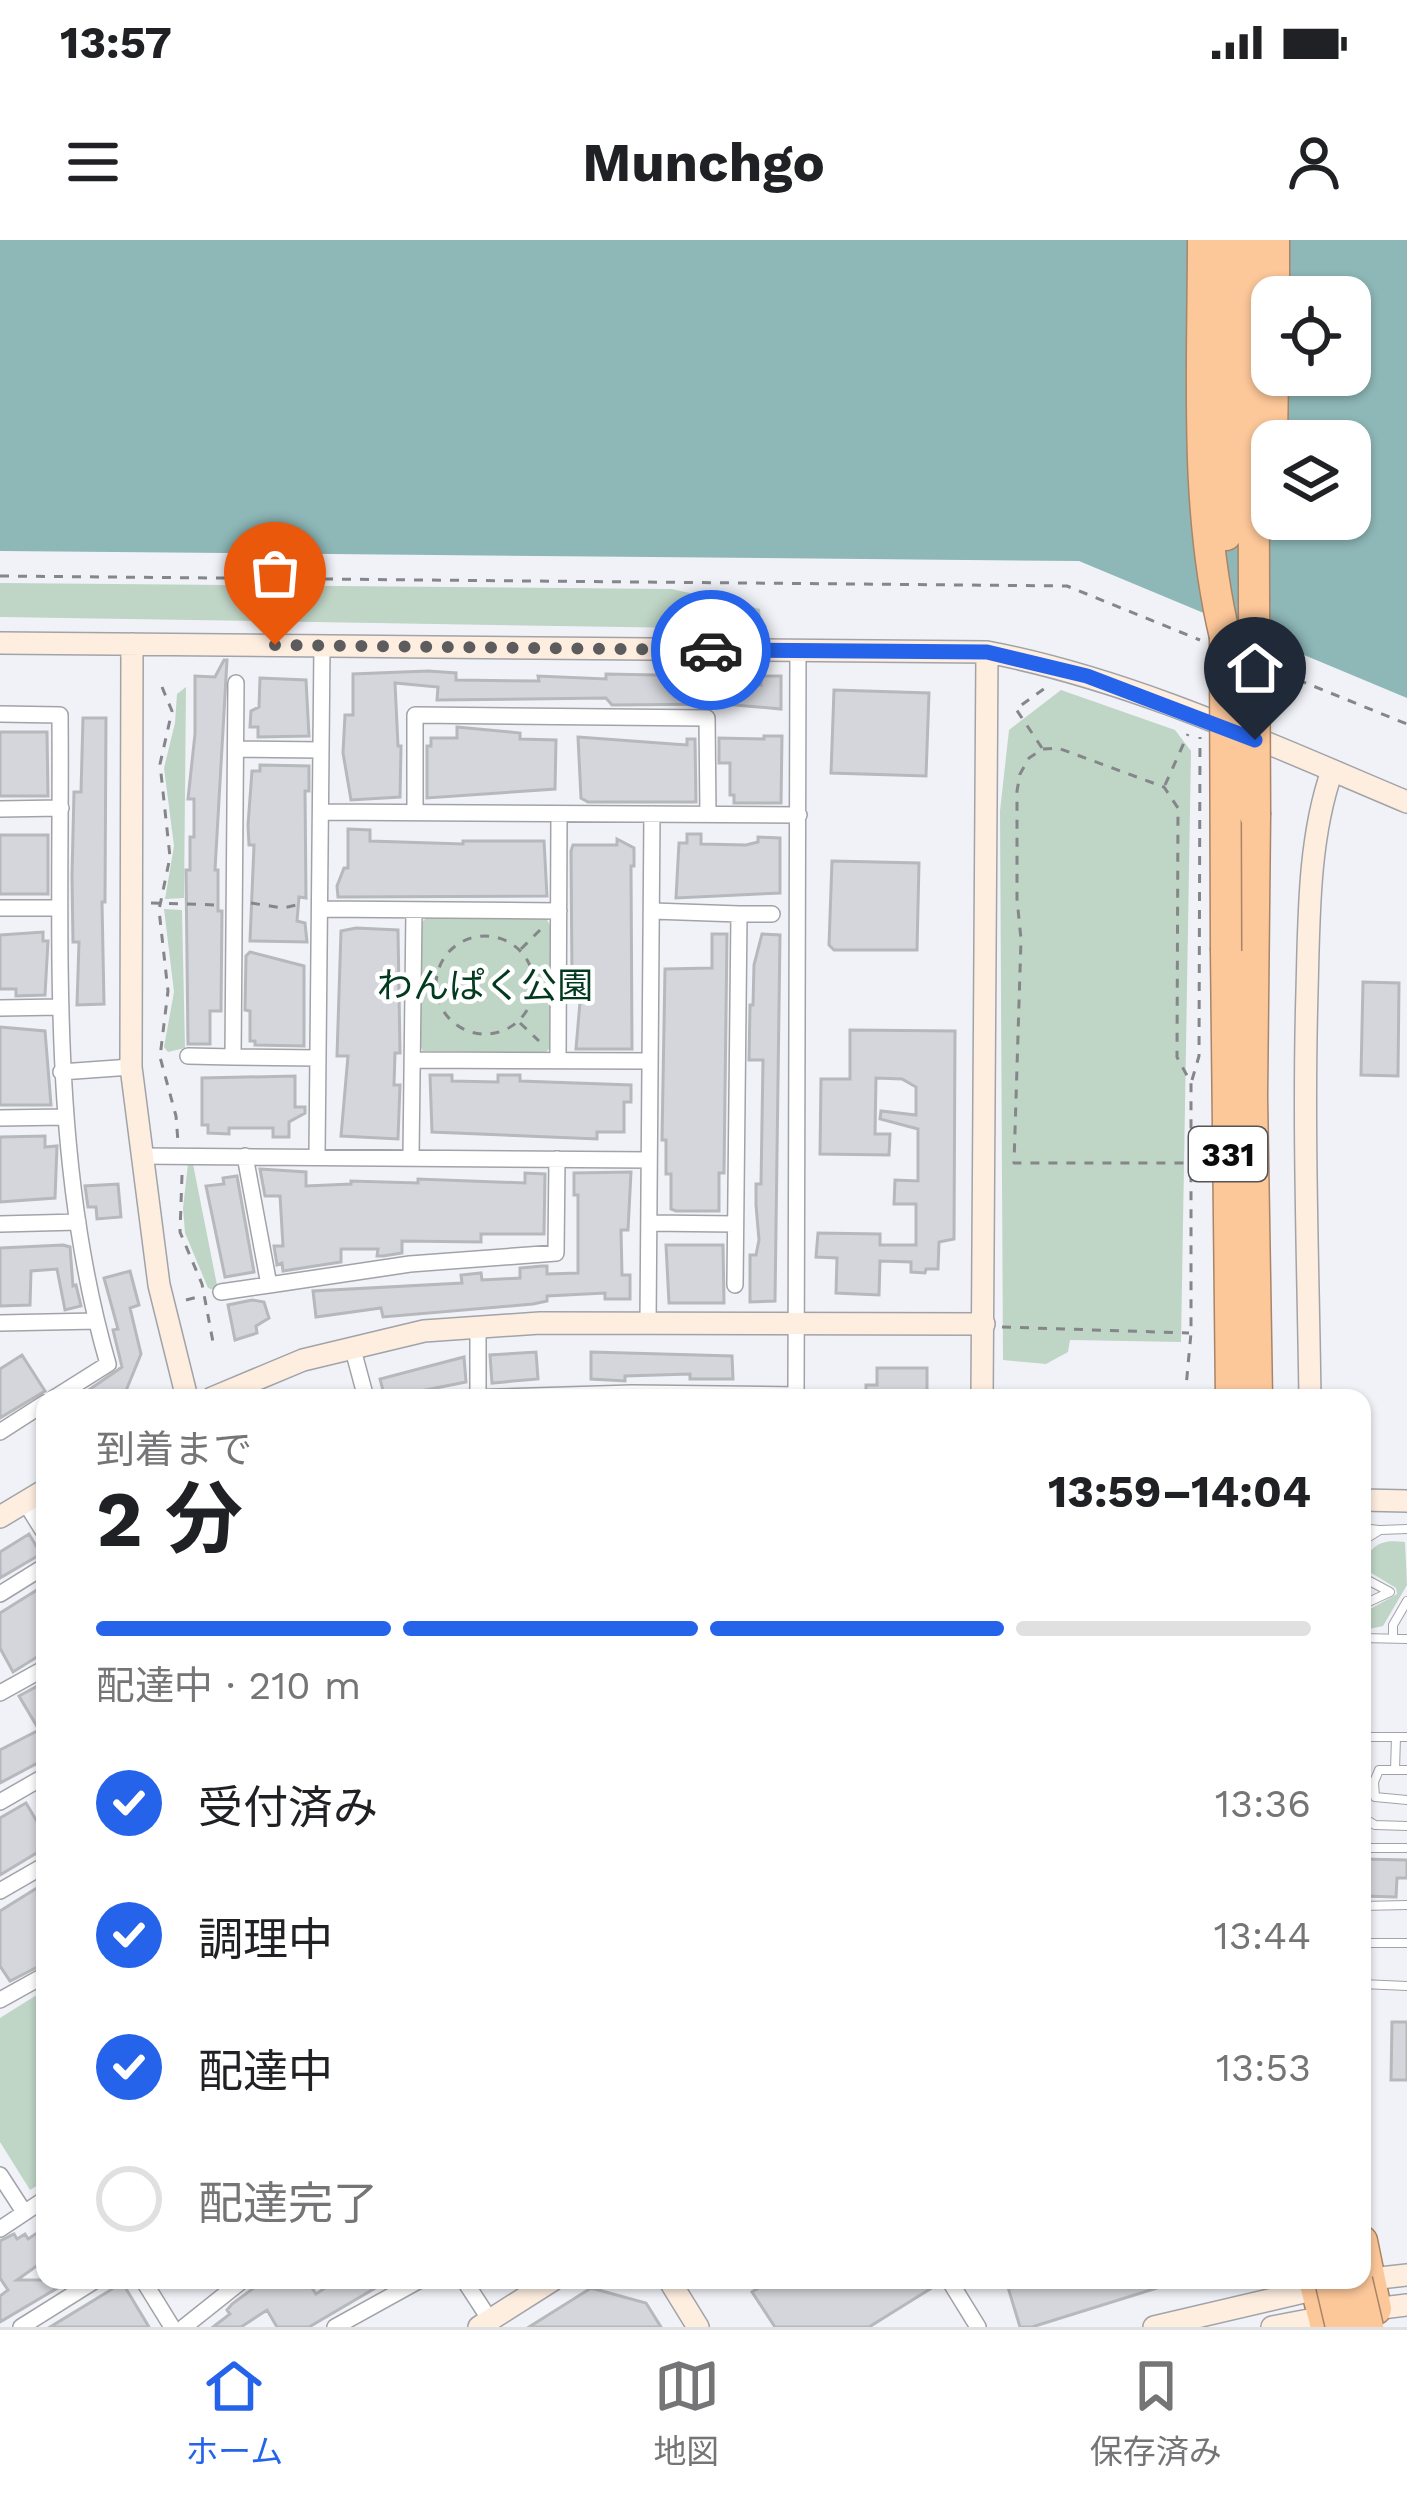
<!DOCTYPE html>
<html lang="ja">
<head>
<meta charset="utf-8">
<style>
	:root { --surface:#fff; --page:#f6f6f6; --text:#202124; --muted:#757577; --line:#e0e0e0; --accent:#2563eb }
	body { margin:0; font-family:"Work Sans","Noto Sans JP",sans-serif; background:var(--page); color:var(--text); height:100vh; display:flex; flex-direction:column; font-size:45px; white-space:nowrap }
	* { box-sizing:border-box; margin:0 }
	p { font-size:39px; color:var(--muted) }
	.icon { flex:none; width:66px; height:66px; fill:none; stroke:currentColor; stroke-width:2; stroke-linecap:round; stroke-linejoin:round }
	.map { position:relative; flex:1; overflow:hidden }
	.sheet { position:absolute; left:36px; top:1149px; width:1335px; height:900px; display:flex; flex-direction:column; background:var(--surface); border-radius:24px; box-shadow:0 3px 9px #0004 }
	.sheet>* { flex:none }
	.tools { position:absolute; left:1251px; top:36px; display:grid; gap:24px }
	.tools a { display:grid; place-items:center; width:120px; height:120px; border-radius:24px; background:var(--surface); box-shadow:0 3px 9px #0004; font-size:60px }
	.pin { position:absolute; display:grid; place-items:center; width:102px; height:102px; color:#fff; margin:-123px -51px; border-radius:50% 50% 50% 0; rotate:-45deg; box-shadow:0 0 12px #0007 }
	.pin .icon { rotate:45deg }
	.courier { position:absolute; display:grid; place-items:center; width:120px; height:120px; margin:-60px; border:9px solid #2563eb; border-radius:50%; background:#fff; color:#222; box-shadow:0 3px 15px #0007 }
	.summary em { font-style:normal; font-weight:700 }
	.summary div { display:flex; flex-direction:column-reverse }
	.summary { display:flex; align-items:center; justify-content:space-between; height:204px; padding:0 60px }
	h1 { font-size:78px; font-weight:700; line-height:90px }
	.bar { display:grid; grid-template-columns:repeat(4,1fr); gap:18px 12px; align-content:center; height:144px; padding:0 60px }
	.bar i { height:15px; border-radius:9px; background:var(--line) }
	.bar .selected { background:var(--accent) }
	.bar p { grid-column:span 4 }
	ol { padding:0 60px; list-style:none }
	li { display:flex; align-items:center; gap:36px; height:132px }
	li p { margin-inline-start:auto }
	li .icon { padding:12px; border-radius:50%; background:var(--accent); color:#fff; stroke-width:4 }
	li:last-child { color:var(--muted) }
	li i { width:66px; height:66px; border:6px solid var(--line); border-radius:50% }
	.status { display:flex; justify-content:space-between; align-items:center; height:84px; padding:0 60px; background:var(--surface); direction:ltr }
	.status svg { height:33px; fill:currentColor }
	header { display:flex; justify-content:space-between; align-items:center; height:156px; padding:0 60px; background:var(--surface); font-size:54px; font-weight:700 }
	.tab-bar { display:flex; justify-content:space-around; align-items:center; height:168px; border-top:3px solid var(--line); background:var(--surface); font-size:33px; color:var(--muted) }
	.tab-bar a { display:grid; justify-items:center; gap:6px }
	.tab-bar .selected { color:var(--accent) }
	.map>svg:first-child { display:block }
	.green { fill:#bfd5c6 }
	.water { fill:#8eb7b7; fill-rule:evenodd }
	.building { fill:#d5d6db; stroke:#b6b8bc; stroke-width:3 }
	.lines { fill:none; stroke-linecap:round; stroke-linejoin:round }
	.lane-casing { stroke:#a2a3a8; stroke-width:10 }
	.street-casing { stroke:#a2a3a8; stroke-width:18 }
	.secondary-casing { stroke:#a2a3a8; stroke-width:24 }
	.highway-casing { stroke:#a88568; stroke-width:33 }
	.path { stroke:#858689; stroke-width:3; stroke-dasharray:9 9; stroke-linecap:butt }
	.lane { stroke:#fff; stroke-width:8 }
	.street { stroke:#fff; stroke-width:15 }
	.secondary { stroke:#feeee0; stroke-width:21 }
	.highway { stroke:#fcc799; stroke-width:30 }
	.highway-bridge-casing { stroke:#a88568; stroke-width:33; stroke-linecap:butt }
	.highway-bridge { stroke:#fcc799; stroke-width:30 }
	.done { stroke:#5c5c5f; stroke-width:12; stroke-dasharray:0 21.6 }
	.route { stroke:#2563eb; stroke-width:15 }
	.labels { text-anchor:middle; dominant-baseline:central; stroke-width:9; stroke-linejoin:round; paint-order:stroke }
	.shield { fill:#fff; stroke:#545456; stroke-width:3 }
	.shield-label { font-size:33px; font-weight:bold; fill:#0b0b0d }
	.park-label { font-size:36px; fill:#023a1f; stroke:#fff }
</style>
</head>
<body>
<div class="status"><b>13:57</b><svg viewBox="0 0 49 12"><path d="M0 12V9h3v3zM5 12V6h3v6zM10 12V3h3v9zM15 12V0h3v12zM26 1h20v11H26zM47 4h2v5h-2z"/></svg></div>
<header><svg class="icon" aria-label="menu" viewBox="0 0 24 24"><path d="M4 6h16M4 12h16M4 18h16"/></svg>Munchgo<svg class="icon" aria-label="person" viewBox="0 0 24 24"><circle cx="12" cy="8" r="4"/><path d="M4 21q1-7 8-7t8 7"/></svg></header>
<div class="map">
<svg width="1407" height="2087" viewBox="0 0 1407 2087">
	<rect width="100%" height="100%" fill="#f1f2f7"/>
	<path class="green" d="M0,343L672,349L760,369L761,385L687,388L0,377Z
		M186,447L184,658L165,659L174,606L164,528L175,483L177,454Z
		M1061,450L1175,490L1191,511L1181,1102L1070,1100L1068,1112L1046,1124L1003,1120L1000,571L1009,490Z
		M164,669L182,670L185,808L168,812L164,807L174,752Z
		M426,678H546L550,685V808L545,813L423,811L420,806V684Z
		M188,924H193L217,1045L214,1050L208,1048L185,993L183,968Z
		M1405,1302L1407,1345L1383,1386L1369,1389L1363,1384L1365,1372L1397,1354L1396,1348L1363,1328C1370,1305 1380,1299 1405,1302Z
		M35,1756L45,1763V1941L30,1950L0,1902V1778Z"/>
	<path class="water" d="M0,0H1407V458L1079,321L0,311ZM1272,57H1350V135H1272ZM1272,201H1350V279H1272Z"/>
	<path class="building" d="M224,420H227L215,630H218V671H222L221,771H210V804H188L186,630H190V597H194V559H188L195,494V436L215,437Z
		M428,431L456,433V440L539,441L538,436L606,439V434L711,436H719V444L761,445V436H781V469L723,464L612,465L606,458L437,460L438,447L395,443L398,506H401L400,557L351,560L343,513L345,475H353V434Z
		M260,438L306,440L309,496L258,497V487H250L251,471L259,467Z
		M834,450L929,453L926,536L831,533Z
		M83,478H106L105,662H102L104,764L77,765L79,702H73L72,636L74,552H81Z
		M457,487L520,493V499L556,500L555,549L427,558V506H431V498H457Z
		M0,492H47L48,556H0Z
		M764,496H782L781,563H734V555H730V523H719V498L764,499Z
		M578,497L673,504L687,505V499H695L696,562H588L581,558Z
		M260,525L309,526V551H305L306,658L299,657L297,681L305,683L307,702L250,701L254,605H249L248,585L252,531H260Z
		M348,589L370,590V601L463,604V601H544L547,656L338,657L337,646L344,628H348Z
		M687,594H701V604L746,605L758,602V597L780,598V653L676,658L679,603H687Z
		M0,595H48V654H0Z
		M617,599L634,608V626H631L632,809H576L582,738H572L571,611L573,605H617Z
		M832,621L919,623L917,710H834L829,705Z
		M356,688L398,690L400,813H395L394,845H400L398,899L341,896L348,816H337L341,691Z
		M43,692V701H48L45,755L16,756V749H0V695Z
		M712,694H727L724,933H719V971H676L671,969V934H666V900H662L665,729L712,728Z
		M762,694L780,695L775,1061L750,1062V1015H756L759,1000L756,965V944H761L763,820H749L750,765H753L754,725Z
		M250,712L304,726V806L255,805V801H250V771L245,770L246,716Z
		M1363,742L1399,743L1398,836L1361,835Z
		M0,787L45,791L51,865H0Z
		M850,790L955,791L954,999L939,1002L938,1029H926L925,1033L911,1032V1022L880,1021L879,1055L836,1053L837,1018L816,1017L818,993L880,994V1005H916V964H894L895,940L918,941V889L880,879L881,871L916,875V847L902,839L876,838L875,894H890L889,915L820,914L821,839H850Z
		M430,835H452V841L498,842V835H520V841L631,845V862H624V892H597V899L432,892Z
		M295,836V867H305V873L289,882V897H273V888H229V894L208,893V885H202V838Z
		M45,896V907L57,906L55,958L0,962V897Z
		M260,929L306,932V946L351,944V941L418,943V939L525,943V933L545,934L544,994H481V1002L402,1001V1013L383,1016H377L378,1009H341V1022L283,1031L282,1023L277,1025L274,1006H283L280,956H265Z
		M631,932L628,990H621L622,1035H630V1059H605V1053L547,1056V1061L533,1064L383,1077L381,1068L316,1077L313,1051L462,1043L461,1035L481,1033L482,1040L520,1038V1028L542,1026H547V1034L578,1033V955H574V933Z
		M237,936L254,1032L225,1037L206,946L224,944L223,938Z
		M118,944L121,977L97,979L96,967H88L85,946Z
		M63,1005L70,1007L73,1046L76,1045L81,1066L65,1070L57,1029L31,1031L30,1065L0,1066V1008Z
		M666,1005H723L724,1063H669Z
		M130,1031L139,1065L130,1068L141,1114L123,1158H77L122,1127L113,1090L118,1089L104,1038Z
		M252,1060L264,1062L269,1078L256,1086L257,1093L235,1100L228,1065Z
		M536,1112L538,1139L492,1143L490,1115Z
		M591,1112L732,1116L733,1139H690V1134L625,1136V1141L591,1139Z
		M22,1115L45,1151L0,1178V1129Z
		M464,1117L466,1142L385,1158L380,1139Z
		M877,1128H927V1158H866V1145H877Z
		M29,1294L41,1314L0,1338V1312Z
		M45,1345V1412L13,1432L0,1408V1373Z
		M45,1442V1519L0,1543V1510L39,1490L19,1456Z
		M26,1563L45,1595V1608L0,1635V1578Z
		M1362,1619L1407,1620V1638H1397L1396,1657L1362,1656Z
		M45,1643V1723L10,1741L0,1726V1671Z
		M1392,1782H1407V1840H1391Z
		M45,1988V2020L17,2040H71L0,2082V2056L8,2050L0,2038V2001L14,1994L17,1999L25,1994L28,1999Z
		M255,2040H307L316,2054L337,2040H389L309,2087H277L267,2070L241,2087H213L230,2074L227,2070L232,2064L255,2047Z
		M771,2040H924L930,2049L869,2087H775L752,2052Z
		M1020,2040H1173V2043L1032,2087H1020L1007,2044Z
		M122,2042L149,2087H50L109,2051Z
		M591,2048L646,2063L661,2087H529Z"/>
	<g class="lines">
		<g class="lane-casing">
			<path id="lane" d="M1362,1288L1379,1290
				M1362,1301L1380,1290L1407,1289
				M1362,1337L1390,1352L1362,1365
				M1362,1398L1407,1399
				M1393,1398V1385L1407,1361
				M1362,1497H1407
				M1395,1530L1396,1497
				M1407,1530H1379L1374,1542L1375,1557L1407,1560
				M1362,1577L1375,1585L1407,1586
				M1362,1608H1407
				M1362,1666L1407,1665
				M1362,1703H1407
				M1362,1744L1407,1746"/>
		</g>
		<g class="street-casing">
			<path id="street" d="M236,443L233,817L318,818
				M0,474L60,475C62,692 47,913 108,1124L54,1158
				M236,509L321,510
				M0,569L61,568
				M322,572L799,575
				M415,572V475L707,478L708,574
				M0,668H59
				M320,669L559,671
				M653,671L739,674L735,1045
				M739,674H772
				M0,768L61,767
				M188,816L233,817
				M413,820L650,821
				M558,820L559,574
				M61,832L131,827
				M0,878L65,877
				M317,915L322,406
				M140,916L649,920
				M245,916L269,1045L410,1024L556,1013L557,919
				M411,917L414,671
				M649,983L735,984
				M0,984L78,982
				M221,1052L269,1045
				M0,1083L96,1081
				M648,1083L652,574
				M478,1086V1158
				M352,1106L366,1158
				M464,1158L632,1153L796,1155
				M796,1158L798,411
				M0,1192L45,1163
				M25,1262L45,1294
				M0,1354L45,1326
				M0,1453L45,1428
				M0,1562L45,1536
				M0,1651L45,1625
				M0,1760L45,1735
				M0,1935L24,1972
				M0,1989L45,1959
				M143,2040L172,2087
				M464,2040L490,2080
				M949,2040L978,2087
				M21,2087L96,2040
				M184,2087L243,2040
				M335,2087L420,2040"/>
		</g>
		<g class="secondary-casing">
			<path id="secondary" d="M0,403L987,412C1133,440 1271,505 1407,562
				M132,404L131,827L159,1045L187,1158
				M212,1158L303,1120L424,1091L540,1083L984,1084
				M982,1158L987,412
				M1310,1158C1308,1022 1303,887 1307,751C1309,680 1308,599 1332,531
				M1362,1260L1407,1261
				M0,1277L45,1250
				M669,2040L698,2087
				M1362,2040L1407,2035
				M1366,2070L1407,2065
				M479,2087L553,2040
				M1154,2087L1325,2047
				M1272,2087L1335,2075"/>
		</g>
		<g class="highway-casing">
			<path id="highway" d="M1203,0C1203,132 1194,268 1225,397
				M1225,0L1226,295
				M1253,0L1254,358
				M1274,57V0
				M1272,198L1273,135
				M1255,575L1252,856L1257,1158
				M1226,711L1231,1158
				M1362,2001L1376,2069
				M1314,2040L1326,2087"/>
		</g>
		<path class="path" d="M0,336L1067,346L1200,400
			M1281,433L1407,484
			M162,447L172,471L160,524L170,617L159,670L168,751L160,817L176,876L178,902
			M1042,508L1016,469L1048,446
			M1165,545L1188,494
			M151,663L218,665
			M251,663L283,668L301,664
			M436 745a49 49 0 1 1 98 0a49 49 0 1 1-98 0Z
			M521,709L540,690
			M520,783L539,801
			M1192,840L1199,816L1200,497
			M182,935L180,992L202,1044L213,1102
			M186,1060L202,1056
			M1002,1087L1189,1093
			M1185,1158L1191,1093V843L1177,817L1178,568L1164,547L1058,508L1043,509L1029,518L1020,534L1017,551V659L1021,699L1014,923H1191"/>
		<use href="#lane" class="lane"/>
		<use href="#street" class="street"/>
		<use href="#secondary" class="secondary"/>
		<use href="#highway" class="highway"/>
		<g class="highway-bridge-casing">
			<path id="highway-bridge" d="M1254,358L1255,575
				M1225,397L1226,711
				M1330,2040L1341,2087
				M1357,2040L1368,2087"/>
		</g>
		<use href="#highway-bridge" class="highway-bridge"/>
	</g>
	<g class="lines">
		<path class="done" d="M275,405L711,410"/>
		<path class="route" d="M711,410L987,412L1087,436L1255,500"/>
	</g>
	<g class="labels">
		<rect class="shield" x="1189" y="887" width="78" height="54" rx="9"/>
		<g class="shield-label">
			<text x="1228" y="914">331</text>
		</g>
		<g class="park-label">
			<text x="485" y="746">わんぱく公園</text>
		</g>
	</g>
</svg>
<div class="tools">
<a><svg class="icon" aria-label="locate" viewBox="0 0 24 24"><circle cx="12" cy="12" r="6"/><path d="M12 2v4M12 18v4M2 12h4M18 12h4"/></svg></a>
<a><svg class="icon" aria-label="layers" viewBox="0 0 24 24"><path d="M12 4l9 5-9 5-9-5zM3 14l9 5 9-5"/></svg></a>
</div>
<div class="pin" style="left:275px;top:405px;background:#ea580c"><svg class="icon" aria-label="bag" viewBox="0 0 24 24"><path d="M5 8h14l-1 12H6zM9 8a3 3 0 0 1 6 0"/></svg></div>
<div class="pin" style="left:1255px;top:500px;background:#1f2937"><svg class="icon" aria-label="home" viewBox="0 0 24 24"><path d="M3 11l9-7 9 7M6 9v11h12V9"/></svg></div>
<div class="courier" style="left:711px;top:410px"><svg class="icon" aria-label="car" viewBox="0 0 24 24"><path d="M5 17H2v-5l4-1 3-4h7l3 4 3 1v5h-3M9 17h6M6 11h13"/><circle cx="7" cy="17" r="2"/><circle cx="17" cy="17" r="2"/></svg></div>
<section class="sheet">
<div class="summary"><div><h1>2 分</h1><p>到着まで</p></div><em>13:59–14:04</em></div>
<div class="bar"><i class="selected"></i><i class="selected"></i><i class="selected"></i><i></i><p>配達中 · 210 m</p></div>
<ol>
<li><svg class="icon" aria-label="check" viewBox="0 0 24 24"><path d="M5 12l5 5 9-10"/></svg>受付済み<p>13:36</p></li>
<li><svg class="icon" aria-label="check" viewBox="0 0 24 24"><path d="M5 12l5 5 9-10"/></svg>調理中<p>13:44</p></li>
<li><svg class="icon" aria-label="check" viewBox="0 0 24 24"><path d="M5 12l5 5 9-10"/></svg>配達中<p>13:53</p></li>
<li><i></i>配達完了</li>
</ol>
</section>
</div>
<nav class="tab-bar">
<a class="selected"><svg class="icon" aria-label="home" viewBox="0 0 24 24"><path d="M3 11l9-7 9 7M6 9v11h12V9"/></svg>ホーム</a>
<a><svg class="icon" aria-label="map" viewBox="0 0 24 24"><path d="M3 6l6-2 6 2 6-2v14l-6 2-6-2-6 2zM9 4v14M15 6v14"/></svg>地図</a>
<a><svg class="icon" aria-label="saved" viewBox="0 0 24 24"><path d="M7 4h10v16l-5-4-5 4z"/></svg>保存済み</a>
</nav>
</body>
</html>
